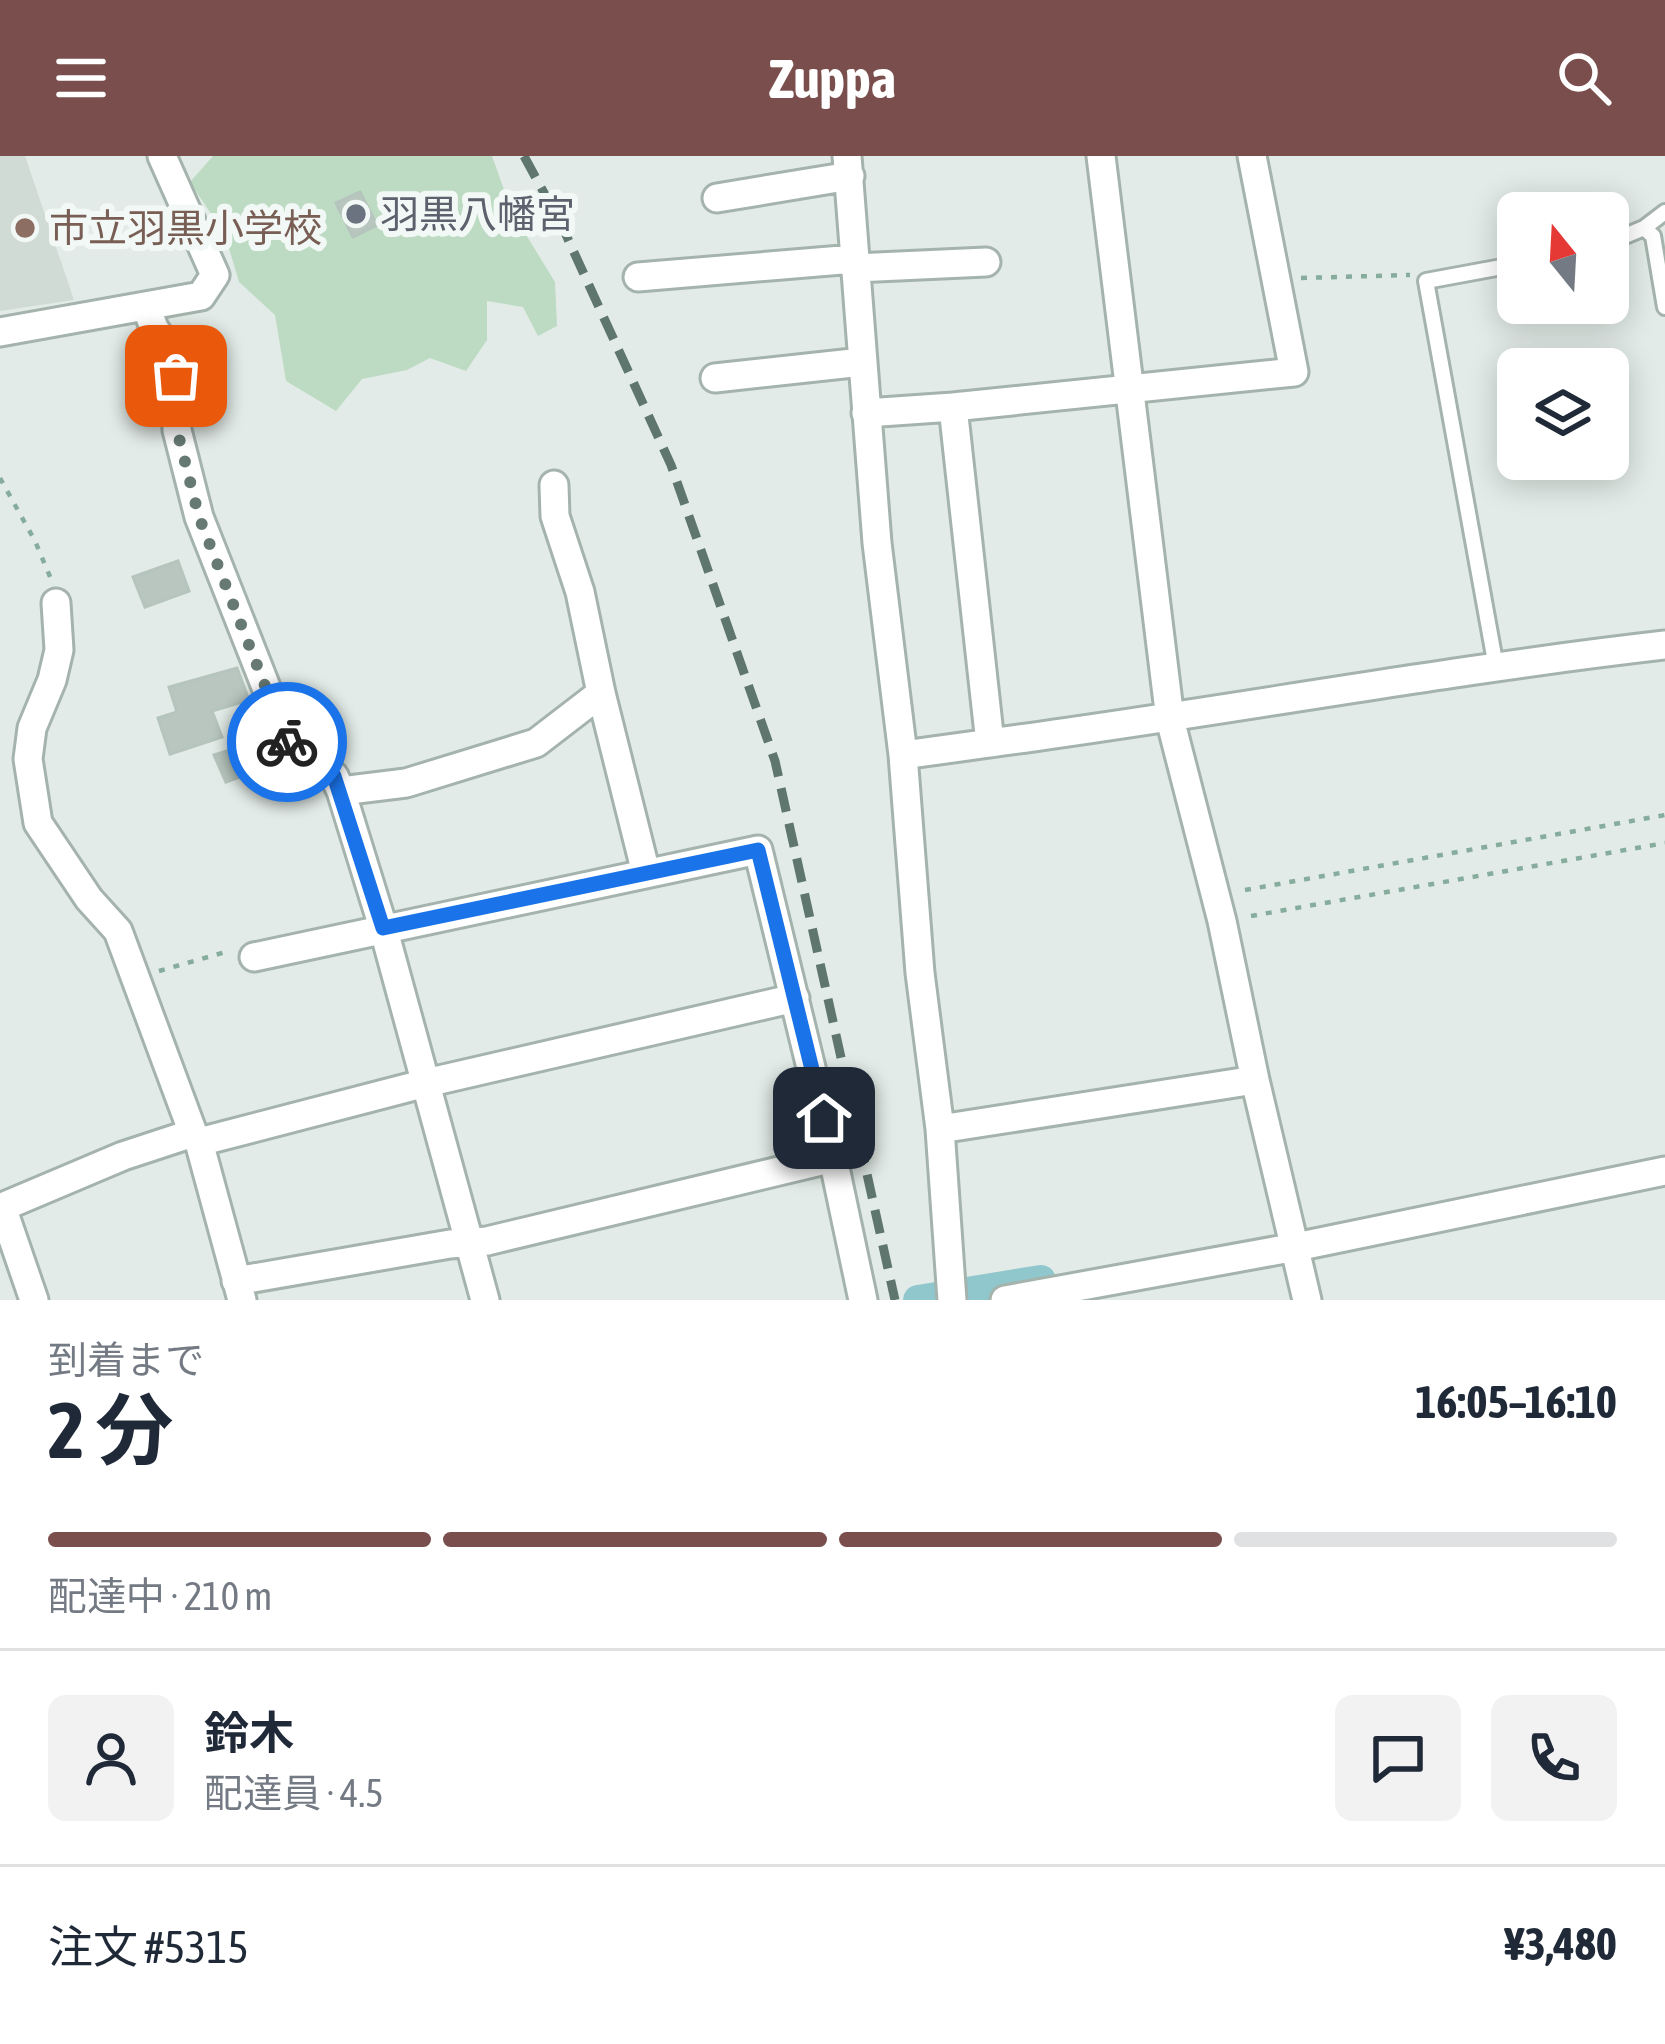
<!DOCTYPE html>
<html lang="ja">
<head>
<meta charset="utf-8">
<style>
	:root { --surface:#fff; --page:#f2f2f3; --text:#1f2937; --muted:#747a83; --line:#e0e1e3; --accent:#794e4c }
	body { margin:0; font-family:"Asap Condensed","Noto Sans JP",sans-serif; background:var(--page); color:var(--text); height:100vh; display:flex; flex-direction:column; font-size:45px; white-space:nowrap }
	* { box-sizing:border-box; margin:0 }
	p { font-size:39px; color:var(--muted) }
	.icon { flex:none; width:66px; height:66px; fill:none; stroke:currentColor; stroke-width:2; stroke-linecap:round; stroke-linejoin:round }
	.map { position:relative; height:1144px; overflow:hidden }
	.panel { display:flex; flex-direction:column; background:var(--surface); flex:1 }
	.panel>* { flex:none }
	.needle { width:78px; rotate:342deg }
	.buttons { position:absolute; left:1497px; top:36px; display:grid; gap:24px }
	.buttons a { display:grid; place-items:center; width:132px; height:132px; border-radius:18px; background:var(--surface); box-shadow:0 6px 30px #0003; font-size:60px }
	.pin { position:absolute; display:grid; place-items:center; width:102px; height:102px; color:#fff; margin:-51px; border-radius:24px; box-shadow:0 6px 18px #0006 }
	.courier { position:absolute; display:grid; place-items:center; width:120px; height:120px; margin:-60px; border:9px solid #1a73e8; border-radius:50%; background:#fff; color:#222; box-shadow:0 3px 15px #0007 }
	.head em { font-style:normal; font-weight:700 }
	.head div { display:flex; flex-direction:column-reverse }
	.head { display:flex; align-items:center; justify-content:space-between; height:204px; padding:0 48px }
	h1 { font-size:78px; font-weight:700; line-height:90px }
	.bar { display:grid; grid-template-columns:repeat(4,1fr); gap:18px 12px; align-content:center; height:144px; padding:0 48px }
	.bar i { height:15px; border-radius:9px; background:var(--line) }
	.bar .active { background:var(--accent) }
	.bar p { grid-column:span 4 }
	.line { display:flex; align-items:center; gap:30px; padding:0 48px; border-top:3px solid var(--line) }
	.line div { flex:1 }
	.round { display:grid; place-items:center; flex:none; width:126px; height:126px; border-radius:18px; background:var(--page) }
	header { display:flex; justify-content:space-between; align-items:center; height:156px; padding:0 48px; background:var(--accent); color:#fff; font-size:54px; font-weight:700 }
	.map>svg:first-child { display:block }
	.built { fill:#d1dbd5 }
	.green { fill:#bddbc3 }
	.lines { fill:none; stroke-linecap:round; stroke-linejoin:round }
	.canal { stroke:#8fc7cc; stroke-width:30 }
	.building { fill:#b8c6bf; stroke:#b5c4bd; stroke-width:3 }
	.lane-casing { stroke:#a5b3ad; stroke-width:20 }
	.street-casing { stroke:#a5b3ad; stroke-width:33 }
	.path { stroke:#85ac9d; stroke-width:4.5; stroke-dasharray:6 9; stroke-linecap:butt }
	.lane { stroke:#fff; stroke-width:14 }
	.street { stroke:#fff; stroke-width:27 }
	.rail { stroke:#5e766e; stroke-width:9; stroke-dasharray:24 12; stroke-linecap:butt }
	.done { stroke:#667972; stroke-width:12; stroke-dasharray:0 21.6 }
	.route { stroke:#1a73e8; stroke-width:15 }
	.worship-dot { fill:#6b7280; stroke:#f2f8f5; stroke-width:4.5 }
	.education-dot { fill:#8d6e63; stroke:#f2f8f5; stroke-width:4.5 }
	.labels { text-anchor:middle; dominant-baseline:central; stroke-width:12; stroke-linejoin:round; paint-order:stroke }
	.worship-label { font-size:39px; fill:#5b616d; stroke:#f2f8f5; text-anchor:start }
	.education-label { font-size:39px; fill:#785e54; stroke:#f2f8f5; text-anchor:start }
</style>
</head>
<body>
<header><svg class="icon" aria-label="menu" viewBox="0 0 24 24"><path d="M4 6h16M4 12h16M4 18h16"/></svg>Zuppa<svg class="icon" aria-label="search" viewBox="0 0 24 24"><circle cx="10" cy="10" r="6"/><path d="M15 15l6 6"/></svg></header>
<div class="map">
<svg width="1665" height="1144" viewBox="0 0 1665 1144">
	<rect width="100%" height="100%" fill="#e2ebe7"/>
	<path class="built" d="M0,0H25L74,144L0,155Z"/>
	<path class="green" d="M213,0H492L512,56L555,126L557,170L538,180L523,151L487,145V184L466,215L430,202L407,214L362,223L336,255L286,225L275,159L239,126L225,79L190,26Z"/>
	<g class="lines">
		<path class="canal" d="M918,1144L1041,1124"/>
	</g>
	<path class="building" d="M360,36L377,69L353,81L336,47Z
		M178,405L189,435L145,451L133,421Z
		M237,512L249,544L212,555L222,581L170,598L158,562L177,556L169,531Z
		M263,584L275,608L226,626L214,599Z"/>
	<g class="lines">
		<g class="lane-casing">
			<path id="lane" d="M1644,72L1665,56
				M1608,87L1644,72L1653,80L1665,151
				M1496,511L1426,125L1518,108"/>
		</g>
		<g class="street-casing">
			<path id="street" d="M847,0L877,387L903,599L920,817L940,973L952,1144
				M1101,0L1170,563L1222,765L1255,924L1307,1144
				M717,42L850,20
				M855,112L986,106
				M638,121L854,103
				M146,150L154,172L167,191L176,221L177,274L199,361L290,592L304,607L334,620L341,635L383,771L485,1144
				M0,176L201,140L215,119L162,0
				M715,222L862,206
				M953,251L1294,216L1252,0
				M866,257L953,251L990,587C1215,557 1439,515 1665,489
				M554,329L555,360L580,436L601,537L646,717
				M56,447L59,494L52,524L32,572L28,603L38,667L89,743L118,775L193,977L199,986L242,1144
				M903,599L990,587
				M341,635L406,627L536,587L601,537
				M254,801L758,694L833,1002L863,1144
				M940,973L1255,924
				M199,986L426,927L795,842
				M2,1051L34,1144
				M0,1052L123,1000L193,977
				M236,1125L450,1088L487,1085L833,1002
				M1005,1144L1296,1091L1665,1015"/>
		</g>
		<path class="path" d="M1301,122L1410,119
			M0,322L35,385L51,423
			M1245,734L1665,659
			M1251,760L1665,687
			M159,815L229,795"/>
		<use href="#lane" class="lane"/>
		<use href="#street" class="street"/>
		<path class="rail" d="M524,0L562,70L671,309L775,605L895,1144"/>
	</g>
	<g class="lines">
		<path class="done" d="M176,220L177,274L199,361L287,586"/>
		<path class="route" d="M287,586L304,607L334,620L383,772L758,694L824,962"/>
	</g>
	<circle class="worship-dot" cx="356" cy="58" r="12"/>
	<circle class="education-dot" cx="25" cy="72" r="12"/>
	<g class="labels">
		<g class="worship-label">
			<text x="380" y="58">羽黒八幡宮</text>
		</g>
		<g class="education-label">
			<text x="49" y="72">市立羽黒小学校</text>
		</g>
	</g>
</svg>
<div class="buttons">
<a><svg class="needle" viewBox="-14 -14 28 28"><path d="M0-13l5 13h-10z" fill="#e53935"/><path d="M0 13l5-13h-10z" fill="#747a83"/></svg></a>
<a><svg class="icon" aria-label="layers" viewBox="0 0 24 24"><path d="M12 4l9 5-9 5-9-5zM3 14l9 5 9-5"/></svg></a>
</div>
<div class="pin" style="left:176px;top:220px;background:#ea580c"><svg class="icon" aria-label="bag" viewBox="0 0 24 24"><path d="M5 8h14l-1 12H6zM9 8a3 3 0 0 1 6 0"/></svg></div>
<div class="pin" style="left:824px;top:962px;background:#1f2937"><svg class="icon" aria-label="home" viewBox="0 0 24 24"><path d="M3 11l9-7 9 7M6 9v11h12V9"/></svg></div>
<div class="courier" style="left:287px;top:586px"><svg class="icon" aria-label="bike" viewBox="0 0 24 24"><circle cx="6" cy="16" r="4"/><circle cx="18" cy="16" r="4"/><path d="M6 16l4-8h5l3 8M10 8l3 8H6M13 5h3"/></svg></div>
</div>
<section class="panel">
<div class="head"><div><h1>2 分</h1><p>到着まで</p></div><em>16:05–16:10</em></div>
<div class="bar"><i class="active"></i><i class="active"></i><i class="active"></i><i></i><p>配達中 · 210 m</p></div>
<div class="line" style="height:216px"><a class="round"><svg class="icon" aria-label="person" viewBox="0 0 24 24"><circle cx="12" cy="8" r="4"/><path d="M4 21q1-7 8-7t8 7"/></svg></a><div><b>鈴木</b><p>配達員 · 4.5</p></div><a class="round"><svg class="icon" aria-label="chat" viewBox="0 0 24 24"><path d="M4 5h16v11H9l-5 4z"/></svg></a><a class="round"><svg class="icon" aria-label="phone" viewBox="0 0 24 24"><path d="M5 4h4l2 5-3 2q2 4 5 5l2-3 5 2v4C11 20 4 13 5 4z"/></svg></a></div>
<div class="line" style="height:156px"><div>注文 #5315</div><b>¥3,480</b></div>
</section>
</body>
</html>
